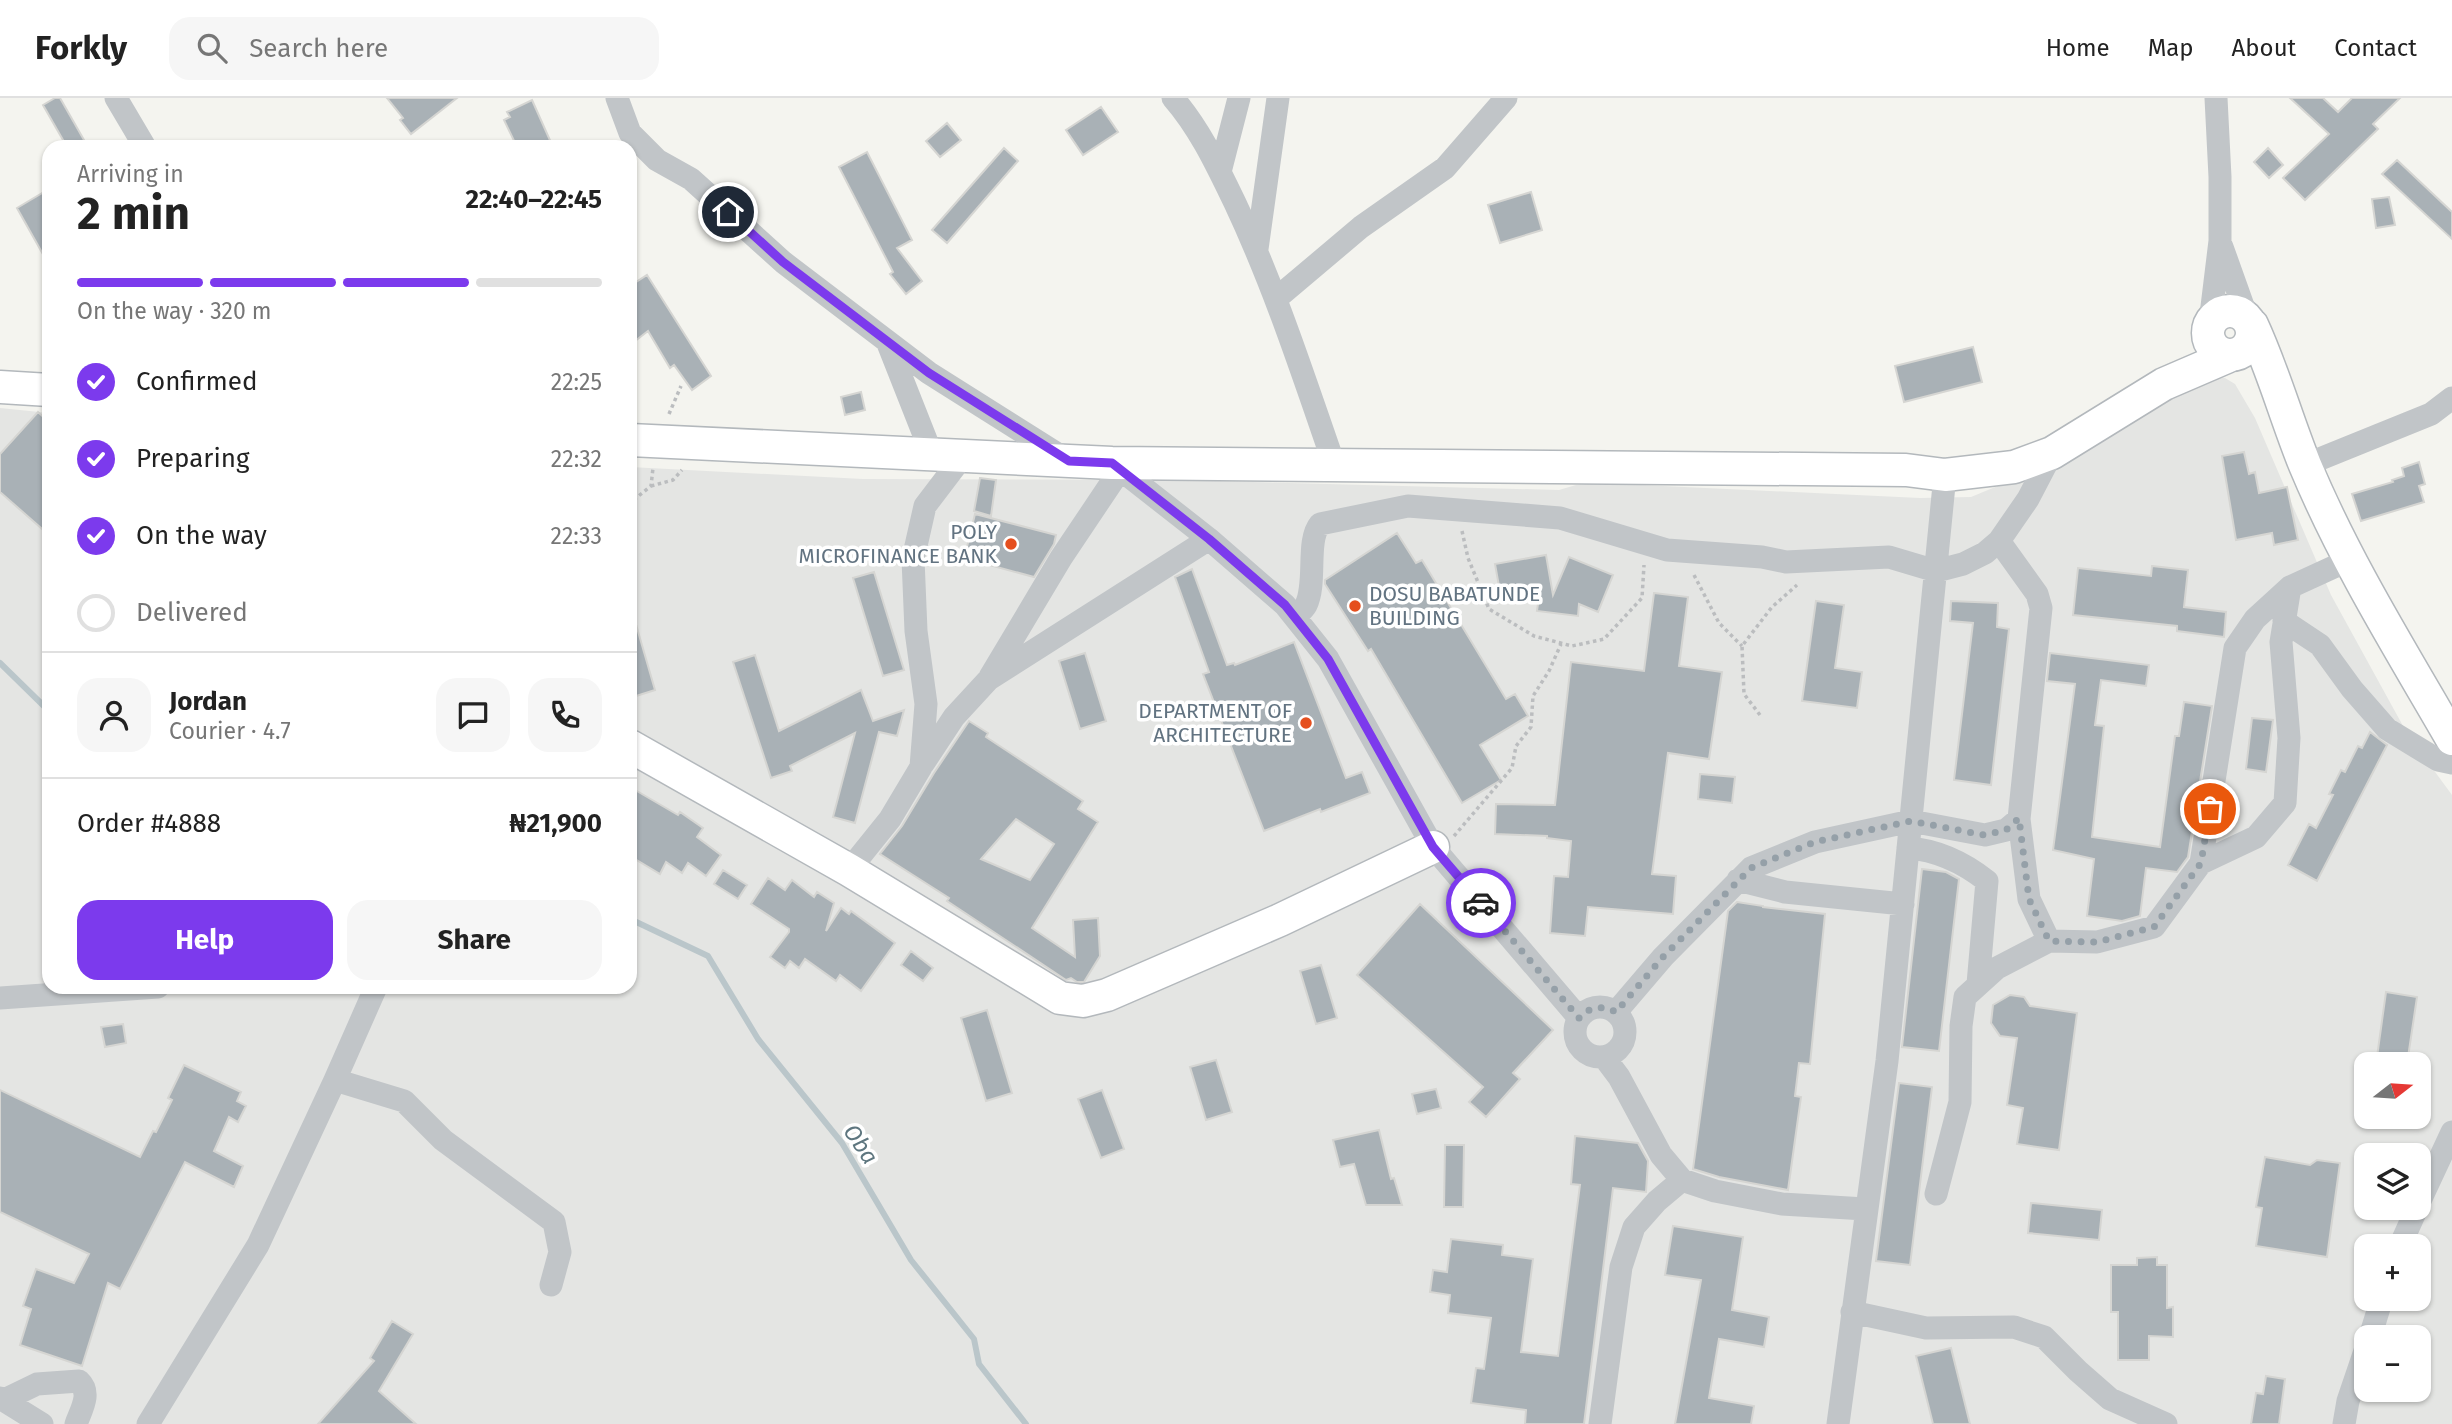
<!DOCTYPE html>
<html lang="en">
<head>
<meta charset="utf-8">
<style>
	:root { --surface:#fff; --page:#f6f6f6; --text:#222; --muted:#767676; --line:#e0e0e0; --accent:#7c3aed }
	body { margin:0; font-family:"Fira Sans",sans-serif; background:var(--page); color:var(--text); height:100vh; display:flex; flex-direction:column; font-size:26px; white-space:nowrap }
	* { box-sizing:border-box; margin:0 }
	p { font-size:23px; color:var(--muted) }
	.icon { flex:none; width:38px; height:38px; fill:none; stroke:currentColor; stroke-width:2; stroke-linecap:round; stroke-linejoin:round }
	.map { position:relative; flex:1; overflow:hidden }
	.drawer { position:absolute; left:42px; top:42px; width:595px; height:854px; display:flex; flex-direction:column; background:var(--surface); border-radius:21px; box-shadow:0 2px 5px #0004 }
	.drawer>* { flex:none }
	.needle { width:46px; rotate:73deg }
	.buttons { position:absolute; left:2354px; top:954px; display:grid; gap:14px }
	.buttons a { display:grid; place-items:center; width:77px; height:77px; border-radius:14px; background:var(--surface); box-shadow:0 2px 5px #0004; font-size:35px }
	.pin { position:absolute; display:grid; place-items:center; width:60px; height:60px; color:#fff; margin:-30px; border:4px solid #fff; border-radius:50%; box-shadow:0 2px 7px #0007 }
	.courier { position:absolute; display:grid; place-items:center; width:70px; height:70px; margin:-35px; border:5px solid #7c3aed; border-radius:50%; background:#fff; color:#222; box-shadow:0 2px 9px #0007 }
	.overview em { font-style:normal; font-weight:700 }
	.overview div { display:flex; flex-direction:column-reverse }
	.overview { display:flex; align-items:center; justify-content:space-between; height:119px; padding:0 35px }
	h1 { font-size:46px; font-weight:700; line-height:52px }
	.bar { display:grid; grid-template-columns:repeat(4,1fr); gap:10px 7px; align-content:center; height:84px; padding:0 35px }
	.bar i { height:9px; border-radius:5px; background:var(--line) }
	.bar .active { background:var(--accent) }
	.bar p { grid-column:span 4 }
	.line { display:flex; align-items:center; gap:18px; padding:0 35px; border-top:2px solid var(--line) }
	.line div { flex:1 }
	.round { display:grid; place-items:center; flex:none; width:74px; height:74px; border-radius:21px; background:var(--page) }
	ol { padding:0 35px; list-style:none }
	li { display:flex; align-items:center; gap:21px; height:77px }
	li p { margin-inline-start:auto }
	li .icon { padding:7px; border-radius:50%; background:var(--accent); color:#fff; stroke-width:4 }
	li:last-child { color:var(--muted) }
	li i { width:38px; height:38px; border:4px solid var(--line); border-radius:50% }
	.action { display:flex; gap:14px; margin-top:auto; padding:14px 35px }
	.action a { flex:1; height:80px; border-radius:21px; background:var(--accent); color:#fff; font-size:28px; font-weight:700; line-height:80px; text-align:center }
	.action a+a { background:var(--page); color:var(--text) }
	header { display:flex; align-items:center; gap:42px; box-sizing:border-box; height:98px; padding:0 35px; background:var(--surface); border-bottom:2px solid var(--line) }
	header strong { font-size:33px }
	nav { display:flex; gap:38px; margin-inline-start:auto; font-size:24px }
	.search { width:490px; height:63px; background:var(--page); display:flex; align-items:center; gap:18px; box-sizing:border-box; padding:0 24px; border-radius:21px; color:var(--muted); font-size:26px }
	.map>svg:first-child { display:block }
	.built { fill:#e4e5e3; fill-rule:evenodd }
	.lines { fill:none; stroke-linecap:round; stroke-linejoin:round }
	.stream { stroke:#bac6ca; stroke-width:6 }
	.building { fill:#a9b1b6; stroke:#d5d5d2; stroke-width:2; fill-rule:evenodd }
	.secondary-casing { stroke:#b3b8bc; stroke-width:35 }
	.path { stroke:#bbbdbf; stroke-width:3.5; stroke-dasharray:3.5 3.5; stroke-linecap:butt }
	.street { stroke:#c1c5c8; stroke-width:23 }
	.secondary { stroke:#fff; stroke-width:32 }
	.done { stroke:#95a0a8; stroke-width:7; stroke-dasharray:0 12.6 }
	.route { stroke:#7c3aed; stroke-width:9 }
	.poi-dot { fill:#e54f1e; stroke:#fff; stroke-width:2.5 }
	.labels { text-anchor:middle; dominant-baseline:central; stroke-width:7; stroke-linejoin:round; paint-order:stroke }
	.poi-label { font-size:21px; fill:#627381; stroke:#fff; text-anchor:end }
	.water-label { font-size:23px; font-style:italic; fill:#5e767f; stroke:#fff }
</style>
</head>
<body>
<header>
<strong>Forkly</strong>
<div class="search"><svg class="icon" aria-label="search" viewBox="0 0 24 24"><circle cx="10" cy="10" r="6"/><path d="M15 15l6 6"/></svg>Search here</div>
<nav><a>Home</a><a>Map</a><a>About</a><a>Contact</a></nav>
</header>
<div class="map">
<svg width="2452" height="1326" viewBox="0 0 2452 1326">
	<rect width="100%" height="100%" fill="#f4f4ef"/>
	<path class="built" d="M2210,278L2225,280L2235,286L2255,320L2331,497L2408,637L2452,697V1326H0V310L49,315V889H630V369L863,381L1177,382L1559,392L1576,387L1599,385L1920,400L1971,399L2080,354L2173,296ZM2366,966H2418V1018H2366ZM2366,1057H2418V1110H2366ZM2366,1148H2418V1200H2366ZM2366,1239H2418V1292H2366Z"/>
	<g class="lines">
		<path class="stream" d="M0,565L49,613
			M630,821L708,858L758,941L842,1045L911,1162L974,1241L979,1266L1026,1326"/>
	</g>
	<path class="building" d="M55,0H60L88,49H67L43,7Z
		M387,0H457L411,36L400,22L403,20Z
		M2290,0H2323L2338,14L2352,0H2400L2373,26L2378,31L2305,102L2283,80L2329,36Z
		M532,2L553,49H517L504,22L510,19L507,14Z
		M1101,9L1118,34L1083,57L1066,32Z
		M947,25L961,42L940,59L926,43Z
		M1004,50L1018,63L947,145L932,132Z
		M2268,50L2283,67L2269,80L2254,64Z
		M867,54L912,142L897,150L922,183L906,196L890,176L893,174L839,69Z
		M2397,62L2452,114V141L2382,76Z
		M49,91V167L17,110Z
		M1531,94L1542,132L1500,145L1488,107Z
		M2389,99L2395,127L2376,130L2372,101Z
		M647,177L711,278L692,292L674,267L670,270L648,233L630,247V188Z
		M1973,249L1982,284L1904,304L1895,268Z
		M861,294L865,312L845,317L841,299Z
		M38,314L49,324V437L0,394V356Z
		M2244,354L2249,376L2255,374L2259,395L2287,389L2298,442L2274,447L2272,435L2236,442L2222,358Z
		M2419,364L2425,386L2419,388L2424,404L2361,423L2352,396L2393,384L2392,382L2404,378L2402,370Z
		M980,380L996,382L991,418L974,413Z
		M975,416L1056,437L1054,446L1034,479L971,462L972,455L966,453Z
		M1397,435L1416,465L1422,462L1506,601L1515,596L1528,618L1480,647L1501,682L1462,705L1371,551L1368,553L1325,486V482Z
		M1546,457L1553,497L1569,459L1613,477L1598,514L1579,506L1578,518L1537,513L1539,498L1502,505L1495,466Z
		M2152,468L2188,472L2184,509L2226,514L2224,539L2177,533V528L2073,517L2078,470L2151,478Z
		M1192,471L1227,567L1234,565L1235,567L1294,544L1346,680L1362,674L1370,695L1321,714L1320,711L1264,733L1203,576L1209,574L1175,479Z
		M874,474L904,572L883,578L853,480Z
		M1654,495L1688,499L1679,568L1722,574L1709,661L1668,655L1652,776L1676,778L1673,816L1588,809L1585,838L1550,835L1554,778L1568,779L1571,743L1547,740V738L1495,736L1496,706L1555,707L1571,564L1644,573Z
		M1816,503L1844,507L1835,570L1862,574L1857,610L1802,603Z
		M1951,503L1998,505L1997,529L2009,531L1991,687L1954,682L1973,525L1950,523Z
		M635,523L655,592L633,599L630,587V524Z
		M1085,555L1106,623L1080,631L1059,563Z
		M2050,555L2149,567L2146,588L2101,582L2095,627L2104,628L2092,739L2160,749L2175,638H2179L2184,604L2212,608L2188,759L2177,774L2146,770L2140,818L2122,823L2087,818L2094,761L2053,752L2075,586L2047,583Z
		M755,557L779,633L861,592L873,623L904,612L897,638L879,634L855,725L833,719L855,635L790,668L792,673L771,680L733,564Z
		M2252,620L2273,622L2266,674L2246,671Z
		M969,623L988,635L986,639L1083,703L1078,711L1098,724L1032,830L1075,859L1073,822L1098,820L1100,858L1084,884H1077L1071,880L1066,882L947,803L949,800L880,756L902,728L934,675ZM1016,721L1054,746L1030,782L981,761Z
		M2370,634L2387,647L2317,783L2288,767L2309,726L2316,730L2333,697L2329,696L2341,672L2345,674L2358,648L2362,650Z
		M1700,676L1735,679L1732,705L1698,701Z
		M630,689L678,717L680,714L703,730L697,739L721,757L706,778L688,765L682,775L666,764L660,776L630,758Z
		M1922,771L1946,774L1959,781L1939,953L1902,949Z
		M723,772L747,787L738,801L714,786Z
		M768,780L785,792L792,782L814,799L817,794L834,805L826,833L841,810L849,816L851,813L895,845L861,893L840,877L836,883L805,861L799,870L790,863L785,870L770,859L789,834V831L751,806Z
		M1737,804L1763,808V809L1825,816L1810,966L1799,965L1795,998L1801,999L1788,1092L1719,1079L1693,1071L1728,813Z
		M1420,806L1553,932L1513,975L1520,981L1486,1019L1469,1004L1483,989L1357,877Z
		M911,853L933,870L923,883L901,867Z
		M1321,867L1337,920L1316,926L1300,873Z
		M2386,894L2417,899L2407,966H2376Z
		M2010,897L2024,899L2030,908L2077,915L2059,1052L2017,1046L2023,1010L2007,1007L2017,940L2000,938L1991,925L1993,907Z
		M987,912L1012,995L986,1003L961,920Z
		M123,926L126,945L105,949L101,929Z
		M1216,962L1232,1014L1206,1022L1190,969Z
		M184,967L241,994L237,1003L246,1008L238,1024L229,1019L214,1053L243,1068L234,1089L185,1064L120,1191L108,1185L82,1268L20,1247L31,1211L23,1208L36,1171L74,1185L89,1156L0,1114V992L140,1059L153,1033L156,1034L172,1002L168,1000Z
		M1899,985L1932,989L1910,1167L1876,1163Z
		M1436,991L1441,1010L1417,1016L1412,996Z
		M1102,992L1124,1051L1101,1060L1078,1001Z
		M1379,1032L1391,1081L1394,1080L1402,1107H1366L1354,1066L1340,1069L1333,1042Z
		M1575,1038L1638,1045L1648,1063L1646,1094L1613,1090L1584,1326H1525L1526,1312L1471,1305L1476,1270L1484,1271L1491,1220L1448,1215L1450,1197L1430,1194L1433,1172L1447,1174L1451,1141L1503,1147L1502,1157L1533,1161L1521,1254L1558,1258L1580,1087L1571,1086Z
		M1445,1047H1464L1463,1109H1444Z
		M2265,1059L2310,1067L2317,1062L2340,1065L2327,1159L2256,1148L2262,1110L2256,1109Z
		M2031,1105L2102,1112L2099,1142L2028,1135Z
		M1673,1128L1743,1139L1732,1212L1769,1219L1764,1249L1719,1241L1709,1300L1754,1308L1751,1326H1675L1701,1182L1665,1177Z
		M2157,1159V1167H2167V1210L2173,1209V1239L2149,1238V1262H2118V1214H2111V1167H2137V1160Z
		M392,1223L413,1236L379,1293L416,1326H318L374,1263L370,1260Z
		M1951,1250L1970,1326H1933L1916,1258Z
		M2266,1278L2285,1281L2279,1326H2251L2256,1295L2263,1296Z"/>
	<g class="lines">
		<g class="secondary-casing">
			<path id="secondary" d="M2208 235a22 22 0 1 1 44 0a22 22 0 1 1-44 0Z
				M2252,227C2273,272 2286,320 2305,367C2345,463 2400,551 2452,641
				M0,289L49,292
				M630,342L1112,365L1906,372L1945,377L2014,369L2052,355L2164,286L2229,258
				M630,648L849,772L1060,900L1083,903L1107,897L1280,822L1433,749"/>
		</g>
		<path class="path" d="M669,316L681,288
			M651,388L673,382L682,372
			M630,408L636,400L651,388L653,370
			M1462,433L1468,460L1489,511L1534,538L1572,548L1604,541L1642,500L1644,467
			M1694,477L1719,525L1742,548
			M1760,617L1744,596L1742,548L1772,509L1797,487
			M1454,738L1512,670L1516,648L1531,629L1533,598L1549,573L1561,546"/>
		<path class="street" d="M116,0L145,49
			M617,0L630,35L657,62L691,81L783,164L929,275L1067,362
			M1173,0C1200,31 1217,68 1235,105C1275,190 1303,277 1334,366
			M1220,74L1239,0
			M2222,149L2247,219
			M1257,151L1278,0
			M1277,200L1361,129L1445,70L1506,0
			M2210,225L2220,143V79L2216,0
			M887,243L932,357
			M1112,365L1209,441L1285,507L1328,561L1433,749L1579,920
			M2305,367L2431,316L2452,300
			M1999,443L2037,496L2041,510L2019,721L2029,801L2049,843L2097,844L2154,829L2201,765L2235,550L2255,521L2290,489L2349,462
			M1295,519C1298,516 1304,511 1306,507C1317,485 1306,443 1320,426L1408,408L1560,420L1667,452L1762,459L1786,464L1889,459L1936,473L1963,466L1985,455L1999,443L2028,401L2052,355
			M2284,523L2320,547L2352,591L2387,631L2438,662L2452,665
			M990,579L1061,460L1120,372
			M923,666L954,619L989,581L1209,441
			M1908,750C1937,752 1964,765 1987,783L1978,886
			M2201,765L2256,739L2285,705L2289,640L2281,544L2290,489
			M849,772L890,721L921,669L926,606L916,533L913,461L925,408L963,358
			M1738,782L1785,794L1903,806
			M0,900L158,889
			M1575 934a25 25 0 1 1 50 0a25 25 0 1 1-50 0Z
			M1616,914L1663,859L1751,770L1815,744L1911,723L1985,737L2006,732L2019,721
			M1604,959L1619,979L1661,1057L1682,1082L1715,1093L1782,1106L1865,1111
			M335,982L404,1003L443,1042L554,1124L560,1154L551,1187
			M1936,1096L1960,1004L1961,928L1965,899L1997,870L2049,843
			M2418,1107L2452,1034
			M2400,1148L2417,1110
			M1852,1214L1926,1230L2014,1229L2044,1239L2078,1273L2110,1301L2166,1326
			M2370,1239L2382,1200
			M0,1300L42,1326
			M4,1302L37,1286L79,1283C92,1295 81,1312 76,1326
			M148,1326L258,1147L335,982L376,889
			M1600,1326L1621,1169L1634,1129L1657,1103L1682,1082
			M1838,1326L1887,963L1945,377
			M2344,1326L2348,1303L2366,1250"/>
		<use href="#secondary" class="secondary"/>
	</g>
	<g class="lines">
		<path class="done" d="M1481,805L1579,920C1590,908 1602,907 1616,914L1663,859L1751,770L1815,744L1911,723L1984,737L2006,732L2019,720L2029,801L2049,843L2097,844L2154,829L2201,765L2210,711"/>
		<path class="route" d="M728,114L783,164L929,275L1069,363L1112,365L1209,441L1285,507L1328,561L1433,749L1481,805"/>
	</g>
	<g class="poi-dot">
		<circle cx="1011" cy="446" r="7"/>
		<circle cx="1355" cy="508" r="7"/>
		<circle cx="1306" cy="625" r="7"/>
	</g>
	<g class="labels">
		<g class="poi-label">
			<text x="997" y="434">POLY<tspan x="997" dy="24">MICROFINANCE BANK</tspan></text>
			<text x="1369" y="496" text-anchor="start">DOSU BABATUNDE<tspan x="1369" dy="24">BUILDING</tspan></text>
			<text x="1292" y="613">DEPARTMENT OF<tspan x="1292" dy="24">ARCHITECTURE</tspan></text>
		</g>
		<g class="water-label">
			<text transform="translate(861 1046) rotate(56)">Oba</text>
		</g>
	</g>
</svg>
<div class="buttons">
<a><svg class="needle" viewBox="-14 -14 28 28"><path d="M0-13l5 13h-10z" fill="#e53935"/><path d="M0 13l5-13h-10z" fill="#767676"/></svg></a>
<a><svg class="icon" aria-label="layers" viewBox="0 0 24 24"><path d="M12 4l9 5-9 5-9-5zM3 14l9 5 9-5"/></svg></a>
<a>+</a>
<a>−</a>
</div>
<div class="pin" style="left:2210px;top:711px;background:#ea580c"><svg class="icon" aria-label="bag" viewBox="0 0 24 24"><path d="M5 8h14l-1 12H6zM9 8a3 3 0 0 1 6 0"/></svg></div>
<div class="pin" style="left:728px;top:114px;background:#1f2937"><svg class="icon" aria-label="home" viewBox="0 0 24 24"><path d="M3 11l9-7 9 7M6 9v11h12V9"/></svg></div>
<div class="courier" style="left:1481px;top:805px"><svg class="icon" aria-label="car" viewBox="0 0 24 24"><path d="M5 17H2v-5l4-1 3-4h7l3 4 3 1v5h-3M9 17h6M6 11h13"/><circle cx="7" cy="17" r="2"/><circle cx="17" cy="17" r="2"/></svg></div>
<section class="drawer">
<div class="overview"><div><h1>2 min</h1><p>Arriving in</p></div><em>22:40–22:45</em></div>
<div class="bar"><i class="active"></i><i class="active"></i><i class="active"></i><i></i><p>On the way · 320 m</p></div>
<ol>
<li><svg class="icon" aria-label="check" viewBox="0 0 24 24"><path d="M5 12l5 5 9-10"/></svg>Confirmed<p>22:25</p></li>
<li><svg class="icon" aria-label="check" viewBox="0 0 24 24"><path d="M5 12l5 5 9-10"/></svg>Preparing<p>22:32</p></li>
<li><svg class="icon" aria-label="check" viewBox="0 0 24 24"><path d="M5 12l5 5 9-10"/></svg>On the way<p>22:33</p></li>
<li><i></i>Delivered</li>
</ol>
<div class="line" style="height:126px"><a class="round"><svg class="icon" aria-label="person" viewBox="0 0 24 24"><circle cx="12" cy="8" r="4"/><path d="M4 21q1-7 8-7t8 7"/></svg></a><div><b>Jordan</b><p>Courier · 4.7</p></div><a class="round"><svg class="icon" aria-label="chat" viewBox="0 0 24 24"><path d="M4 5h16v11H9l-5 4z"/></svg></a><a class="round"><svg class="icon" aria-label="phone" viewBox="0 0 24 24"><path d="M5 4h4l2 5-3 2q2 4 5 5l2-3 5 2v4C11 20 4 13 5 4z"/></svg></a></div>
<div class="line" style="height:91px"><div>Order #4888</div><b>₦21,900</b></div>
<div class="action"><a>Help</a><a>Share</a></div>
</section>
</div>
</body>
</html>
